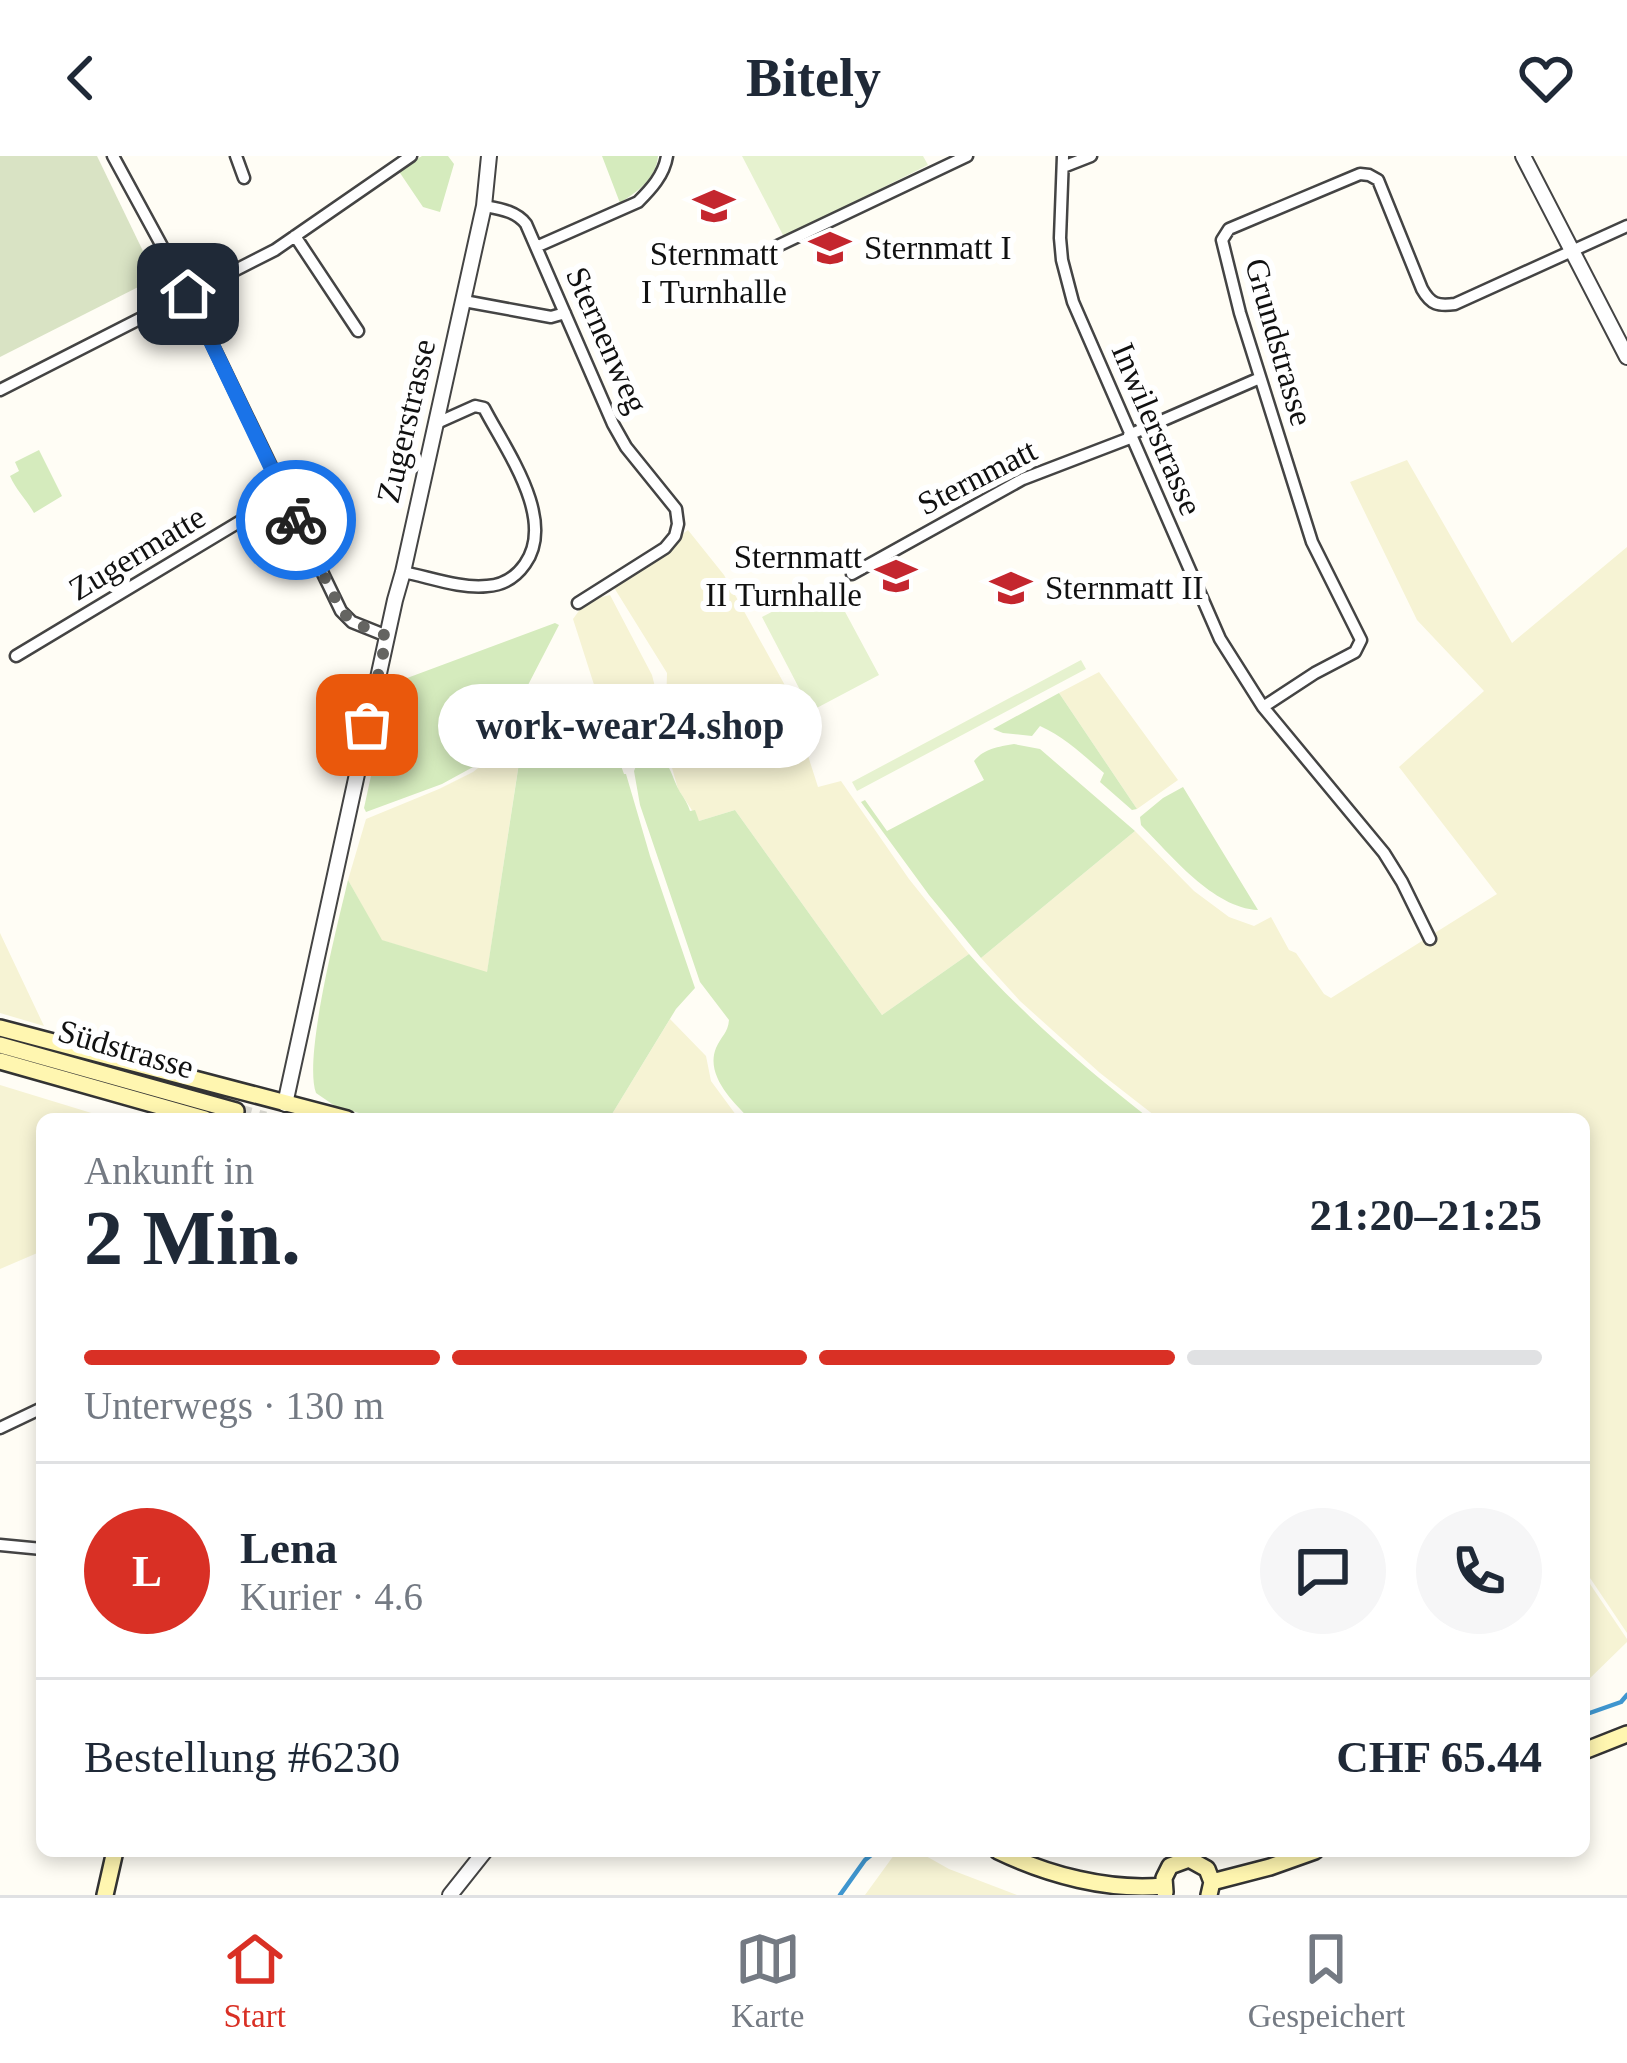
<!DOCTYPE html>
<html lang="de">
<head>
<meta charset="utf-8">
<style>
	:root { --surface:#fff; --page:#f6f6f7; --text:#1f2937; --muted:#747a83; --line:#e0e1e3; --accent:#d93025 }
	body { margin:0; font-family:"Times New Roman",serif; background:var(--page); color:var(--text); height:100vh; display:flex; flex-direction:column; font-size:45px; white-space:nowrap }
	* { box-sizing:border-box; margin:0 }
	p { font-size:39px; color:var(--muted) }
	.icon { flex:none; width:66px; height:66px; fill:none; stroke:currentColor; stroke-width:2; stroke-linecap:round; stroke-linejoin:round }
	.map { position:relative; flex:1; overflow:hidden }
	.panel { position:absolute; left:36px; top:957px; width:1554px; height:744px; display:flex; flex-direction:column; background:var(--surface); border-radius:18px; box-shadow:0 6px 18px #0003 }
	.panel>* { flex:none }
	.pin { position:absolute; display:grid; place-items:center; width:102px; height:102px; color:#fff; margin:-51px; border-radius:24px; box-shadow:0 6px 18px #0006 }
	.courier { position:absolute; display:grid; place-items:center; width:120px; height:120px; margin:-60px; border:9px solid #1a73e8; border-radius:50%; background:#fff; color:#222; box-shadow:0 3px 15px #0007 }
	.bubble { position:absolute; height:84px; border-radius:42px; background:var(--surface); box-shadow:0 6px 18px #0003; font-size:39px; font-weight:700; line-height:84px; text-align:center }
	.head em { font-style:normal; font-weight:700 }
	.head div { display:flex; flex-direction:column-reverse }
	.head { display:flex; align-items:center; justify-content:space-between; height:204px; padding:0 48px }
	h1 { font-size:78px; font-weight:700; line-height:90px }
	.bar { display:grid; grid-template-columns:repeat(4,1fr); gap:18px 12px; align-content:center; height:144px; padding:0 48px }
	.bar i { height:15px; border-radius:9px; background:var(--line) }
	.bar .on { background:var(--accent) }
	.bar p { grid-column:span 4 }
	.line { display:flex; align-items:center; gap:30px; padding:0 48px; border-top:3px solid var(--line) }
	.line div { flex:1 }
	.round { display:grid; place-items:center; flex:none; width:126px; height:126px; border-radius:63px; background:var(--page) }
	header { display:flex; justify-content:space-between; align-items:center; height:156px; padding:0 48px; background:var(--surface); font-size:54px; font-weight:700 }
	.tab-bar { display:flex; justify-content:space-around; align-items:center; height:168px; border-top:3px solid var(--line); background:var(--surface); font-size:33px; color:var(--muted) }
	.tab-bar a { display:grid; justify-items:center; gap:6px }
	.tab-bar .on { color:var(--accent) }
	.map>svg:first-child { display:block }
	.farmland { fill:#f6f3d4 }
	.green { fill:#d5ebbd }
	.cemetery { fill:#d9e3c4 }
	.pitch { fill:#e6f2cf }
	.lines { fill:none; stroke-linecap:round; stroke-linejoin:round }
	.stream { stroke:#3f96cf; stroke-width:4.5 }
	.secondary-tunnel { stroke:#dbdad3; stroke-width:15; stroke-dasharray:15 8; stroke-linecap:butt }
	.minor-casing { stroke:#444; stroke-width:15 }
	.tertiary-casing { stroke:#444; stroke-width:18 }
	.secondary-casing { stroke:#333; stroke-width:20 }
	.minor { stroke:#fff; stroke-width:10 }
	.tertiary { stroke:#fff; stroke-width:14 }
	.secondary { stroke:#fff6b0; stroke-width:15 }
	.done { stroke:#646461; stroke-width:12; stroke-dasharray:0 21.6 }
	.route { stroke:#1a73e8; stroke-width:15 }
	.labels { text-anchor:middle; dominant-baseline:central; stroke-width:12; stroke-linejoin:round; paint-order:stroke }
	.poi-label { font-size:33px; fill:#111; stroke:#fff; text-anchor:start }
	.street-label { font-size:33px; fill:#111; stroke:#fff }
</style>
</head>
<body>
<header><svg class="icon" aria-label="back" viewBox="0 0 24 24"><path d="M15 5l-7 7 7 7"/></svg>Bitely<svg class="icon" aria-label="heart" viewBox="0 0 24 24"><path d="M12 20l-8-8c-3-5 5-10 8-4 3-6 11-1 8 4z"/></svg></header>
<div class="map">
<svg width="1627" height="1739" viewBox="0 0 1627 1739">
	<rect width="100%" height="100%" fill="#fffdf5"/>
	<path class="farmland" d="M1407,304L1512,487L1627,391V1477L1584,1413V963H1159L1100,917L1020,845L981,802L1135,675L1194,735L1229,761L1254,770L1271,761L1289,794L1296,797L1324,838L1331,842L1497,738L1399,611L1484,535L1417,464L1350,326Z
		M688,374L724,419L803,562L801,578L818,631L841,625L909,723L969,798L882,859L735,654L699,665L678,633L665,587L667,517L613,430Z
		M610,439L652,519L657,539L612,585L573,463L586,445Z
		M1099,516L1178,624L1137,653L1059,537Z
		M497,597L519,606L487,817L381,784L348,724L366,663L439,633L473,616Z
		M0,777L44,870L0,857Z
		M670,863L706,900L711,925L739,963H609Z
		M0,929L111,963H42V1095L0,1113Z
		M1584,1419L1627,1483V1486L1584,1528Z
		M897,1695H917L949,1713L1017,1739H865Z"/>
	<path class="green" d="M422,0H448L454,8L440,56L423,51L398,14Z
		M602,0H658C656,23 638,35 620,47Z
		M39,294L62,340L34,357C26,343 16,334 10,320L19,315L15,306Z
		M555,467L559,469L494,595L484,605L442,628L366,656L364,652L391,528Z
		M1059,537L1137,653L1132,654L1100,626L1104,617C1084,600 1065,581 1040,570L1032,580L1003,577L993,573Z
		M524,551L612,585L624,618H626L650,700L695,832L676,853L609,963H379L335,950L316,937C303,901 338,767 348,724L382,784L487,816L519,607L499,598Z
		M1014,588L1040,593L1135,675L981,802L929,739L861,646L865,644L887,675L984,624L974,605C985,592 998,591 1014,588Z
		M645,599C672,601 669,617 680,636C684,642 688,648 690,655L695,654L699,665L735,654L882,859L969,798C1024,860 1085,912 1150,963H750C733,946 705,919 716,892C721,880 728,877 729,864L700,826L640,649L634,615L639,603Z
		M1183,631L1258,754C1213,752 1171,699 1141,669L1140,661L1163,642Z"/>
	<path class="cemetery" d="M0,0H97L156,122L0,201Z"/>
	<path class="pitch" d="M742,0H923L928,9L784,81Z
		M829,426L879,519L811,555L762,461Z
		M1081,504L1086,513L857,635L852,626Z"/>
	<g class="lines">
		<path class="stream" d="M1584,1559L1621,1546L1627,1539
			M840,1739L865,1704L876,1695"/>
		<path class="secondary-tunnel" d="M236,955L265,963"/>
		<g class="minor-casing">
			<path id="minor" d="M113,0L188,138L341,455L352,466L387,480
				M236,0L244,22
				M1063,0L1060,82L1062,104L1073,146L1220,483L1263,551L1384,697L1402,726L1430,783
				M1063,11L1091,0
				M484,50C500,53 516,55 526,68L613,268L626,291L676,353L678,368L675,380L665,392L578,447
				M295,80L358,175
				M536,91L638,46C651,33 664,19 667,0
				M767,95L967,0
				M464,145L551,161L565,157
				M0,234L275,94L411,0
				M1129,279L1260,222
				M403,416C429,421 461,433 487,430C504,429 516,421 525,408C557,363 505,293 484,252L475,250L437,267
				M852,418L1023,323L1130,282
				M16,500L284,339
				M1263,551L1315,517L1355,496L1361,484L1312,386L1240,157L1222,84L1229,73L1360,18L1369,19L1378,24L1422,133C1431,149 1438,150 1455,148L1627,70
				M0,1272L42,1252
				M0,1389L42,1393"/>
		</g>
		<g class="tertiary-casing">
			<path id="tertiary" d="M1523,0L1627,201
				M285,948L395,444L403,416L484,50L489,0
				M450,1739L485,1695"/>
		</g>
		<g class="secondary-casing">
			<path id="secondary" d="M0,872L347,963
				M0,889L236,955
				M0,905L205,963
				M1584,1595L1627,1578
				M998,1695C1048,1719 1108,1735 1163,1730
				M1212,1726L1270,1711L1315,1695
				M1165,1736L1164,1722L1170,1710L1189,1703L1207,1713L1212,1726L1209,1739
				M105,1739L115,1695"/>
		</g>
		<use href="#minor" class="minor"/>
		<use href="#tertiary" class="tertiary"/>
		<use href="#secondary" class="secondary"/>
	</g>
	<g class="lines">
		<path class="done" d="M296,364L341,454L352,466L387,480L367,569"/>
		<path class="route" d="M188,138L296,364"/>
	</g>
	<defs>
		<g id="school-bare" transform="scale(3.24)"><path d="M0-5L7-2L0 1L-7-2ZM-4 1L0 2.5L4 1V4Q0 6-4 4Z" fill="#c4262e" stroke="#fff" stroke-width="2.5" paint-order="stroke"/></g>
	</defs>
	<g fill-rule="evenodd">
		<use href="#school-bare" x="714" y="50"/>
		<use href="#school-bare" x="830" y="92"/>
		<use href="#school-bare" x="896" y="420"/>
		<use href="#school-bare" x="1011" y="432"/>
	</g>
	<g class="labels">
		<g class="poi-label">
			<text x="864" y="92">Sternmatt I</text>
			<text x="714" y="98" text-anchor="middle">Sternmatt<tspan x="714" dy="38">I Turnhalle</tspan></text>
			<text x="862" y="401" text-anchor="end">Sternmatt<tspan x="862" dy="38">II Turnhalle</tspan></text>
			<text x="1045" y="432">Sternmatt II</text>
		</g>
		<g class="street-label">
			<text transform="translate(607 184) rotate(66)">Sternenweg</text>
			<text transform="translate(1279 186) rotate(74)">Grundstrasse</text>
			<text transform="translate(406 265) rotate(-77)">Zugerstrasse</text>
			<text transform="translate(1157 273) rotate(67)">Inwilerstrasse</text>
			<text transform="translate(977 321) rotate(-27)">Sternmatt</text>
			<text transform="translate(137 397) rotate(-31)">Zugermatte</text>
			<text transform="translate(126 893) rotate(16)">Südstrasse</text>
		</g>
	</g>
</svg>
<div class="pin" style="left:367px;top:569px;background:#ea580c"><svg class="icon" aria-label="bag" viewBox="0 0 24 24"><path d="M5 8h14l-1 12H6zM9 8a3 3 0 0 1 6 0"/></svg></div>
<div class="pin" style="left:188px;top:138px;background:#1f2937"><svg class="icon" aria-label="home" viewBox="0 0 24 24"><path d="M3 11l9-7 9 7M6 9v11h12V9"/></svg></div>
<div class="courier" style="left:296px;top:364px"><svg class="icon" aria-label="bike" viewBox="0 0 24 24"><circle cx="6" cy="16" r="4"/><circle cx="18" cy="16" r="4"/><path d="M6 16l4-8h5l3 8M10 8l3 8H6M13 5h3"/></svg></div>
<div class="bubble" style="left:438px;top:528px;width:384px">work-wear24.shop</div>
<section class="panel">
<div class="head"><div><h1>2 Min.</h1><p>Ankunft in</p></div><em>21:20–21:25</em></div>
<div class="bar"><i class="on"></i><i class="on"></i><i class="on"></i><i></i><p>Unterwegs · 130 m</p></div>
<div class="line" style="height:216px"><b class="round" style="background:var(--accent);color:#fff">L</b><div><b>Lena</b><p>Kurier · 4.6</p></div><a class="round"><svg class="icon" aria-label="chat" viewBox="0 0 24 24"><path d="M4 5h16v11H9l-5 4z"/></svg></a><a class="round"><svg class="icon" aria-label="phone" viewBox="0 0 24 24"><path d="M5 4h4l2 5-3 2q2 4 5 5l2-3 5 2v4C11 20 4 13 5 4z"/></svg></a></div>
<div class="line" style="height:156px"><div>Bestellung #6230</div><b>CHF 65.44</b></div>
</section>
</div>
<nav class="tab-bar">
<a class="on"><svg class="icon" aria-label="home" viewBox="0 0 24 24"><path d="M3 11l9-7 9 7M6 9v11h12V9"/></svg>Start</a>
<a><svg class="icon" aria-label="map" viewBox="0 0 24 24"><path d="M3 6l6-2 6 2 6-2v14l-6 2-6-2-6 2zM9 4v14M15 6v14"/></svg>Karte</a>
<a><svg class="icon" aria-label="saved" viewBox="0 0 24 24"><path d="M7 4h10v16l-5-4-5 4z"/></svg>Gespeichert</a>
</nav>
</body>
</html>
